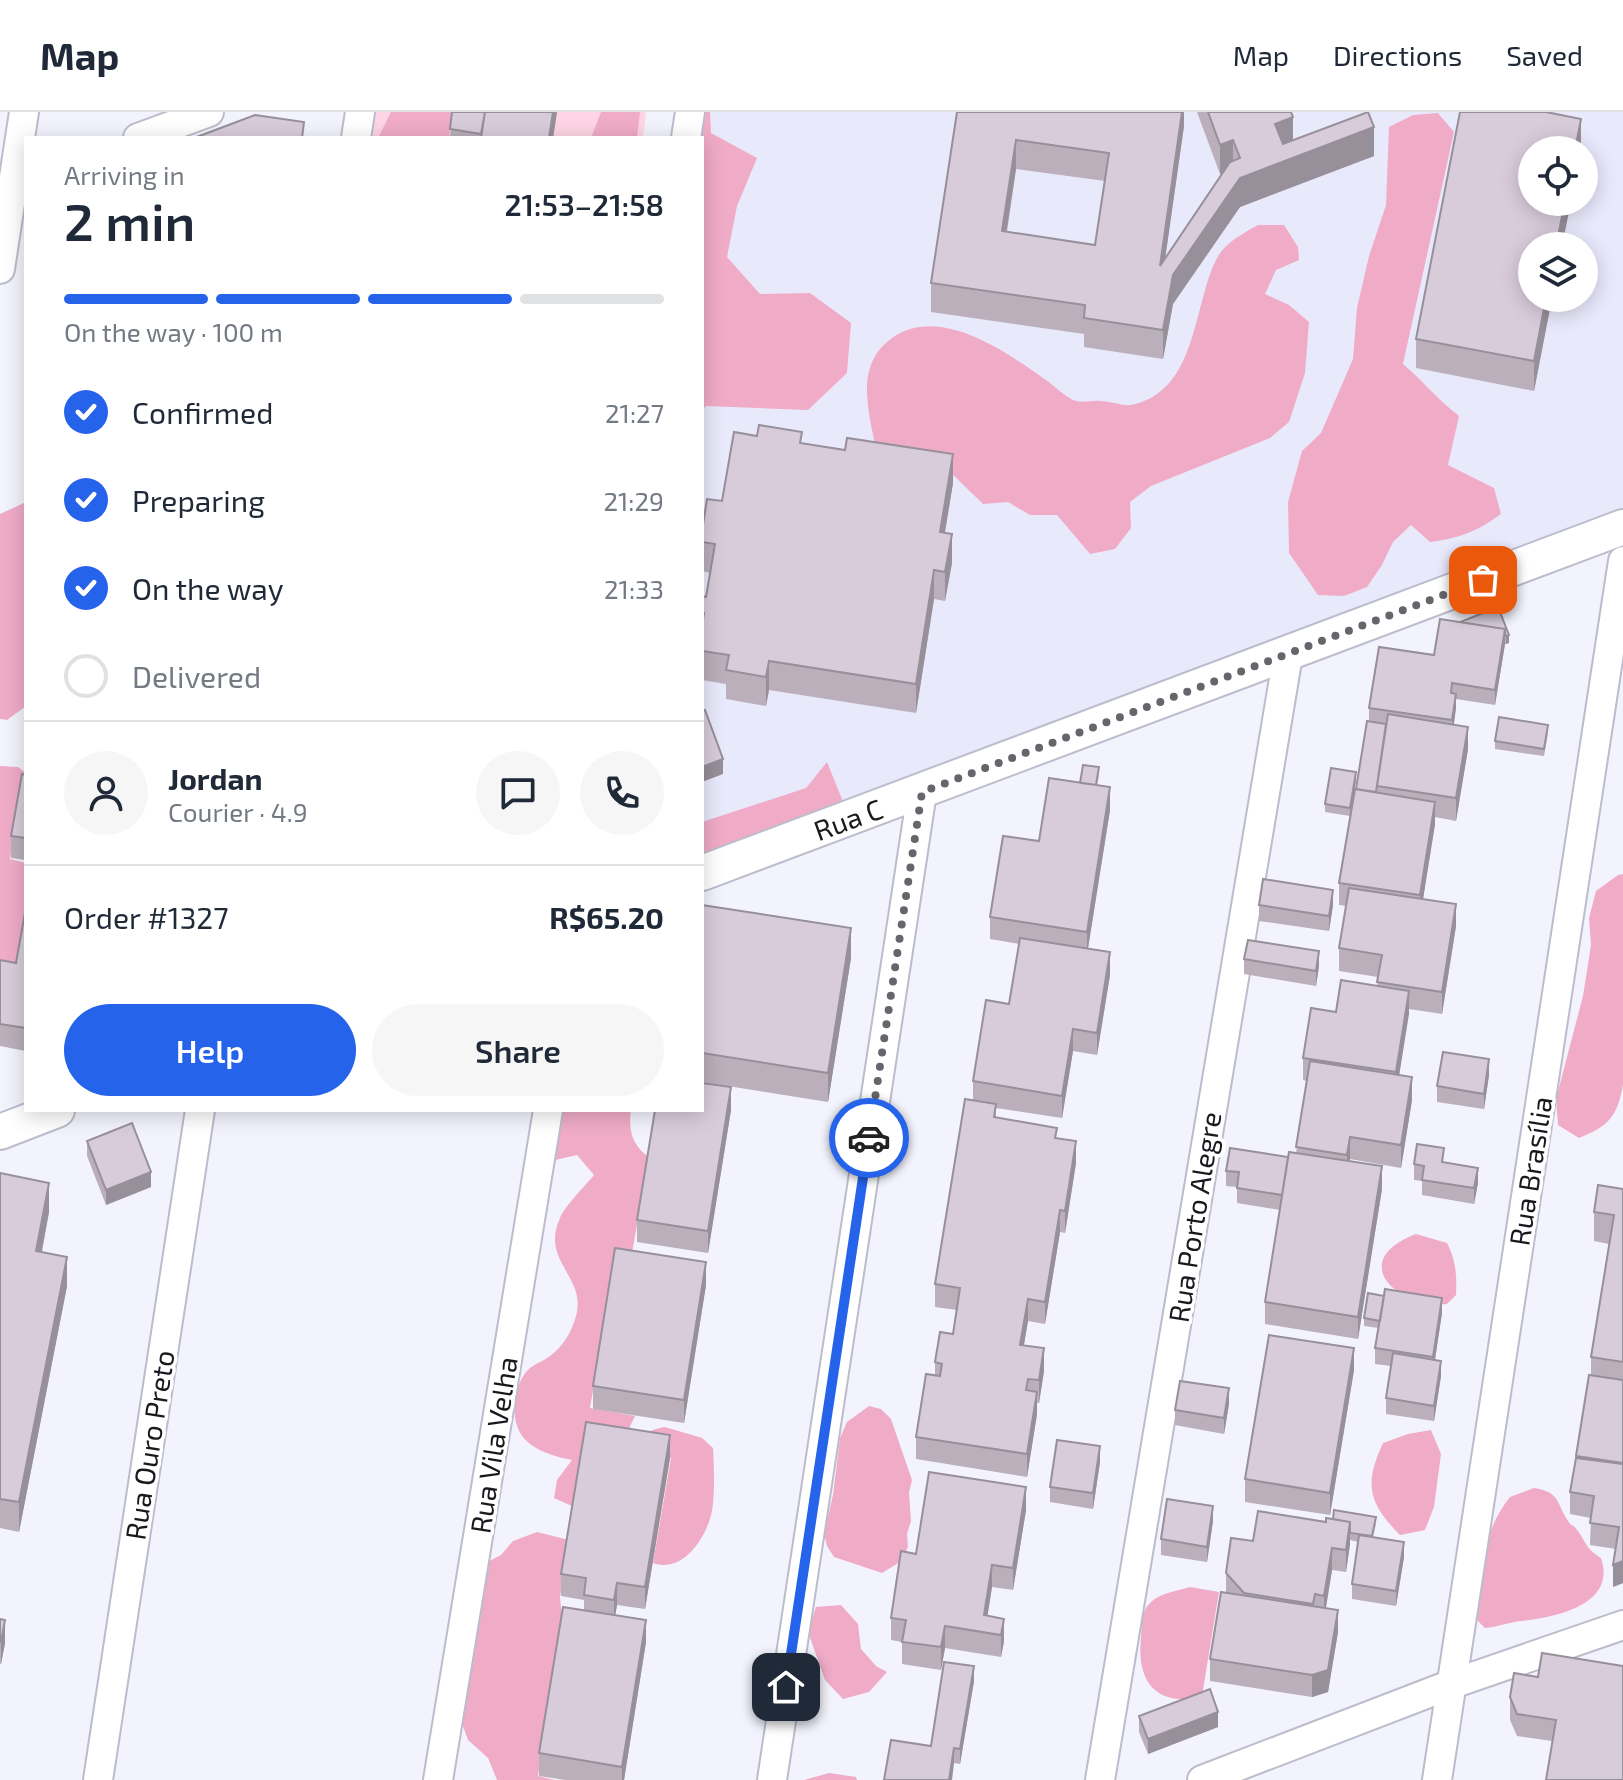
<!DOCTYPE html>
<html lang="en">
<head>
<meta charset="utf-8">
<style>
	:root { --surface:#fff; --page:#f6f6f7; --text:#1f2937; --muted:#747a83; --line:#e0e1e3; --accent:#2563eb }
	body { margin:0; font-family:"Exo 2",sans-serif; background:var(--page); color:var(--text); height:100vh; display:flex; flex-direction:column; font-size:30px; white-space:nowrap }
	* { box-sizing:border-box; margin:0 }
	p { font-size:26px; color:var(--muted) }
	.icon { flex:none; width:44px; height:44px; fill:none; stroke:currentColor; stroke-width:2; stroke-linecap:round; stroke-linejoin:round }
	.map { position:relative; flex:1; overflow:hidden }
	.details { position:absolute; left:24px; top:24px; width:680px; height:976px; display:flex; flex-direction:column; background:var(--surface); border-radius:0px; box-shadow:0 4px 20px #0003 }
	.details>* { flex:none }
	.buttons { position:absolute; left:1518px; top:24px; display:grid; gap:16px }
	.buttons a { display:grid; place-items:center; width:80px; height:80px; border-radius:50%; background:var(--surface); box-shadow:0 4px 20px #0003; font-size:40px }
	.pin { position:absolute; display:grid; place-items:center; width:68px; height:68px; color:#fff; margin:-34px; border-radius:16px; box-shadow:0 4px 12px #0006 }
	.courier { position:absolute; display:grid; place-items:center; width:80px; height:80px; margin:-40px; border:6px solid #2563eb; border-radius:50%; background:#fff; color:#222; box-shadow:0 2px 10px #0007 }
	.head em { font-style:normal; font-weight:600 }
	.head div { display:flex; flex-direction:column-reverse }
	.head { display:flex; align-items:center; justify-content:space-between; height:136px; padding:0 40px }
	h1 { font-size:52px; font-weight:600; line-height:60px }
	.bar { display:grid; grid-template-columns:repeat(4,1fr); gap:12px 8px; align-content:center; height:96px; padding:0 40px }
	.bar i { height:10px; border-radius:6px; background:var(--line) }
	.bar .active { background:var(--accent) }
	.bar p { grid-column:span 4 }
	.line { display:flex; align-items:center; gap:20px; padding:0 40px; border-top:2px solid var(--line) }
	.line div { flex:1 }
	.round { display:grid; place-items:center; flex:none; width:84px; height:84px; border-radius:42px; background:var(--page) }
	ol { padding:0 40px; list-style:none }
	li { display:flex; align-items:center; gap:24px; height:88px }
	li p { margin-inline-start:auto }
	li .icon { padding:8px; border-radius:50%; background:var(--accent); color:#fff; stroke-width:4 }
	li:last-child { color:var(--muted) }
	li i { width:44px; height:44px; border:4px solid var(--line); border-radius:50% }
	.action { display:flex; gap:16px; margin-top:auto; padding:16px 40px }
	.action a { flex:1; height:92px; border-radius:48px; background:var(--accent); color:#fff; font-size:32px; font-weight:600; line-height:92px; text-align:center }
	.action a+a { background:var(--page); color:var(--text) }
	header { display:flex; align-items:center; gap:48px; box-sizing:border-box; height:112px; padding:0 40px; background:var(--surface); border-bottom:2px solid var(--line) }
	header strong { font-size:38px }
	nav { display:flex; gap:44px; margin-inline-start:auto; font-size:28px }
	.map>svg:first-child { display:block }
	.built { fill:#e9e9fc; fill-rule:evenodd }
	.green { fill:#fdd5e4 }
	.forest { fill:#f0acc7 }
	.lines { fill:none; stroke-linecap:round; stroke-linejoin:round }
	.minor-casing { stroke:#bcbccc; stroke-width:32 }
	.tertiary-casing { stroke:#bcbccc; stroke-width:38 }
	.minor { stroke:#fff; stroke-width:28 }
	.tertiary { stroke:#fff; stroke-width:34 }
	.wall { fill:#baafbb; fill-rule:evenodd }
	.shaded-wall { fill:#978f99 }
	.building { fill:#d8ccda; stroke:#978f99; stroke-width:2; fill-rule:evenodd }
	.done { stroke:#65656b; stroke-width:8; stroke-dasharray:0 14.4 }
	.route { stroke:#2563eb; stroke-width:10 }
	.labels { text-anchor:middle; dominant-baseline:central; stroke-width:7; stroke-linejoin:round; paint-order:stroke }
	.street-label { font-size:28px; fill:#18181d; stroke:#fff }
</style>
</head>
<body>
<header>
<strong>Map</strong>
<nav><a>Map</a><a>Directions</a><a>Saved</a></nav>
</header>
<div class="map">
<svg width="1623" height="1668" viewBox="0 0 1623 1668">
	<rect width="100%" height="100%" fill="#f3f3fd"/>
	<path class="built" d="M705,0H1623V401L702,748V26ZM1532,38H1584V90H1532ZM1532,134H1584V186H1532Z"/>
	<path class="green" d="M371,0H646L643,26H368Z"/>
	<path class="forest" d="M391,0H452L449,26H378Z
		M601,0H640L637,26H591Z
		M700,0H710L711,21L757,46L737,94L727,145L760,182L810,181L851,211L847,261L808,298L706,294L702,298V26H698Z
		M1438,1L1454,20L1403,252C1423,269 1438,288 1459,304L1448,353L1494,376L1501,402C1476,420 1460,426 1430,430L1411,413L1393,430L1382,453L1367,475L1344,484L1318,483L1289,441L1288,390L1302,339L1321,321L1353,247L1357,196L1369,144L1386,93L1389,15L1413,3Z
		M1258,113H1284L1298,135L1299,148L1276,158L1265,182L1289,193L1309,210L1305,261L1289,310L1270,326L1151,374L1130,390L1131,416L1115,437L1090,442L1057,403H1030L1008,390L983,392L946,356L875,333C868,295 855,253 892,226C940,192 1006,240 1046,268C1055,274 1066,286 1076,289C1083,291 1094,288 1101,289C1110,289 1122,294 1131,293C1137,292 1148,288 1154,284C1196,259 1196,188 1216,148C1224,131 1242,122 1258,113Z
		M26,390V594L7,608L0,607V402Z
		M827,650L846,697L702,747V710L806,676Z
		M0,654L18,655L26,661V681H21L10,747L26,751V796L15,872L0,869Z
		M1623,762V973C1617,1005 1609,1014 1579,1026L1558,1013L1556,987L1583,884L1591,833L1589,806L1596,779L1618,763Z
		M550,998H631C628,1017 632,1034 649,1045L629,1158L614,1157L590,1296L635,1304L619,1337L574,1395L554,1386L557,1368L572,1348C539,1341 511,1330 515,1291C516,1280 520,1265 529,1257C534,1252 544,1249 550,1244C563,1235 572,1219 576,1204C587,1164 540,1150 560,1106C564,1095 585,1074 594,1063L577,1043L551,1049Z
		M1416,1122L1447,1131C1456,1149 1457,1163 1456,1183L1447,1192C1395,1196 1347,1148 1416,1122Z
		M869,1294L881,1297L891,1307L912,1368L909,1381L911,1409L907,1422L908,1435L900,1450L882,1461L834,1445L827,1434L824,1422L833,1383L840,1326L847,1310Z
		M665,1315L702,1326L713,1336C714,1352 715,1382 712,1399C707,1425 683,1462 653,1451L671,1346L635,1340C642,1323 647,1318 665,1315Z
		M1431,1318L1441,1342L1434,1395L1425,1418L1400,1423C1368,1391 1364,1372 1383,1331L1408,1322Z
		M1534,1376C1560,1380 1556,1390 1568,1409C1572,1415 1573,1412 1577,1418C1587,1431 1585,1436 1601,1446C1617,1493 1555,1505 1522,1509C1509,1510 1498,1515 1485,1516L1476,1507C1479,1463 1481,1422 1510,1385Z
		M537,1420L569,1428L560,1485L563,1515L538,1664L555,1668H497L488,1646L468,1628L459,1603L478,1455L501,1443L513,1429Z
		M1190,1475L1219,1480L1202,1584C1194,1584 1185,1588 1178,1587C1144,1584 1138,1553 1141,1526C1142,1514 1141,1499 1150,1491C1160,1481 1177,1479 1190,1475Z
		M841,1493L858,1512L861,1537L876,1554L887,1560L869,1580L843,1587L825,1568L808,1520L816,1495Z
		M829,1661L856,1665L857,1668H804Z"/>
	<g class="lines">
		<g class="minor-casing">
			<path id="minor" d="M138,26L209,0
				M356,26L360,0
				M686,26L690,0
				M0,157L24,0
				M98,1668L200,998
				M438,1668L548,998
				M772,1668L922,680
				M1100,1668L1288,543
				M1202,1668L1452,1572L1623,1513
				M1437,1668L1623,449"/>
		</g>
		<g class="tertiary-casing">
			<path id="tertiary" d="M702,761L1623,415
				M0,1020L57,998"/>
		</g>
		<use href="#minor" class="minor"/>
		<use href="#tertiary" class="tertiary"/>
	</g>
	<path class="wall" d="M452,0H557L553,26H450Z
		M957,0H1184V14L1165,146L1222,61L1220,62L1197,0H1291L1293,28L1374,44L1240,95L1173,192L1163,247L1084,235V222L931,200V171ZM1016,57L1105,69L1095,133L1007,120Z
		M1552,186L1534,279L1416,256V227Z
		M802,331L953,371L945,421L952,451L945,489L934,487L916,601L769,578L766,594L726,587V572L702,568V484L706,485L711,461L702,459V419L722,389Z
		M1498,495L1509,531L1505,532L1495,593L1456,587L1454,612L1468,637L1456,709L1435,705V712L1423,787L1456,814L1442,902L1409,897L1399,963L1412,988L1401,1056L1350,1047V1049L1382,1077L1358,1227L1265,1212V1190L1280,1098L1237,1091V1075L1226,1074V1059L1288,1045L1296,1041L1307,969L1303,968V946L1336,900L1377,874L1378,865L1339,859V836L1346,794L1339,793V771L1356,677L1369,609V596L1434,543L1460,510Z
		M1548,621L1544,644L1495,637V629Z
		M26,663V748L11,746V724Z
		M1099,663L1097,673L1110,698L1088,837L1110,863L1097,943L1073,939L1062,1006L996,996V1006L1057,1026L1076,1051L1065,1121L1060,1120L1045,1212L1028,1209L1024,1233L1044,1259L1039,1291H1037V1302L1027,1365L916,1347V1325L935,1264V1250L953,1222L957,1198L935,1195V1172L973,988V969L1009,892L1019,832L990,827V805L1039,729L1080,671Z
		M1356,668L1350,704L1325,700V692Z
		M702,793L851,846L828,990L702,970Z
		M1259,793H1333L1329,819L1259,809Z
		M26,795V939L0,934V848L16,851Z
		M1244,847L1319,854L1316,874L1244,862Z
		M1489,963L1484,997L1437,990V974Z
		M731,998L708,1141L637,1130V1108Z
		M87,1029L151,1075L106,1093L87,1044Z
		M1444,1050L1478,1071L1474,1092L1422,1083V1069L1414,1068V1052Z
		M0,1061L49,1100L42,1140L67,1174L19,1420L0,1416Z
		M1623,1077V1471L1613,1475L1616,1437L1590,1433L1591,1406L1570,1402V1380L1589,1263H1591V1245L1609,1132L1594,1129V1100Z
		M706,1173L684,1311L593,1297V1274Z
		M1442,1201L1435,1248L1441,1264L1434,1309L1386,1302V1286L1391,1254L1375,1252V1236L1379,1216L1364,1214V1206Z
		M1354,1258L1330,1403L1245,1390V1367Z
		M1229,1292L1224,1322L1175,1313V1298Z
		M670,1346L645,1497L617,1493L615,1503L646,1530L624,1668H566L539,1664V1641L584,1498V1488L561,1484V1462Z
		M1100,1350L1093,1397L1050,1390V1375Z
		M1026,1398L1013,1478L992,1475L987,1504L1004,1507V1529L1001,1545L945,1536L941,1558L902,1552V1530L891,1528V1506L916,1442Z
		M1213,1409L1207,1450L1161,1443V1427Z
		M1326,1410L1376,1412L1373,1425L1404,1445L1396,1494L1352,1487V1472L1358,1430L1350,1428L1346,1460L1332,1458L1326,1496L1338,1520L1328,1580L1312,1585L1210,1569V1547L1226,1481V1461L1253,1429Z
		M0,1507L5,1531L1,1552H0Z
		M1623,1554L1552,1629L1517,1624L1510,1608V1585L1538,1565Z
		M974,1569L960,1652L954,1651L931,1634Z
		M1139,1604L1218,1615L1148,1642L1139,1620Z"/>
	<path class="shaded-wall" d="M553,0H557L553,26H549Z
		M1182,0H1184V14L1160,183V154Z
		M1293,5V34L1275,41V12Z
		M1581,7V38H1575Z
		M1374,15V44L1240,95L1173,192L1163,247V218L1173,163L1240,66Z
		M1016,28V57L1002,148V119Z
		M1233,28V57L1220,62V33Z
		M1565,90H1571L1562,134H1556Z
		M1546,186H1552L1534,279V249Z
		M953,342V371L940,449V420Z
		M952,422V451L945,489V460Z
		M934,458V487L916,601V572Z
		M1505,517V532L1495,593V578Z
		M1509,523V531L1506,532V524Z
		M769,549V578L766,594V565Z
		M1456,582V597L1452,624V608Z
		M1468,615V637L1456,709V686Z
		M723,647V662L702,670V655Z
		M1356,660V668L1350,704V696Z
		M1110,675V698L1087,842V820Z
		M1435,690V712L1420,806V783Z
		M1333,778V793L1329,819V804Z
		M1456,792V814L1442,902V880Z
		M851,816V846L828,990V961Z
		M1319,839V854L1316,874V859Z
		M1110,840V863L1097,943V921Z
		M1409,879V902L1396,983V960Z
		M1073,917V939L1062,1006V984Z
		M1489,947V963L1484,997V982Z
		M1412,965V988L1401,1056V1033Z
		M731,975V998L708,1141V1119Z
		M1350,1025V1047L1347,1066V1043Z
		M1076,1029V1051L1065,1121V1099Z
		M1382,1054V1077L1358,1227V1205Z
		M1478,1056V1071L1474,1092V1076Z
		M151,1060V1075L106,1093V1078Z
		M49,1071V1100L36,1168V1139Z
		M1060,1098V1120L1045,1212V1190Z
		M67,1145V1174L19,1420V1390Z
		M706,1150V1173L684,1311V1288Z
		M1442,1186V1201L1433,1260V1245Z
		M1028,1187V1209L1020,1255V1233Z
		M1044,1236V1259L1039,1291V1268Z
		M1354,1236V1258L1330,1403V1381Z
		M1441,1249V1264L1434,1309V1294Z
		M1229,1276V1292L1224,1322V1306Z
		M1037,1280V1302L1027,1365V1342Z
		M670,1323V1346L645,1497V1475Z
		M1100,1334V1350L1093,1397V1381Z
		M1026,1375V1398L1013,1478V1456Z
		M1213,1394V1409L1207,1450V1435Z
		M1350,1410V1433L1346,1460V1438Z
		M1404,1430V1445L1396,1494V1479Z
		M1332,1436V1458L1324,1506V1484Z
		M1623,1449V1471L1613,1475V1453Z
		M992,1453V1475L985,1520L984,1503Z
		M617,1471V1493L614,1511V1488Z
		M1338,1498V1520L1328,1580L1312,1585V1563Z
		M1004,1507V1529L1001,1545V1523Z
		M5,1508V1531L1,1552V1530Z
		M646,1508V1530L624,1668H622V1655Z
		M945,1514V1536L941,1558V1535Z
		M974,1554V1569L960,1652V1637Z
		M1218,1600V1615L1148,1642V1627Z
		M954,1636V1651L952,1668H949Z"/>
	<path class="building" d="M452,0H485L481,22L450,17Z
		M485,0H553L549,26H481Z
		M957,0H1182L1160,154L1230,50L1240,46L1233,28L1220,33L1208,0H1291L1293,5L1275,12L1283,32L1368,0L1374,15L1240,66L1173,163L1163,218L1084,206L1085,193L931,171ZM1016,28L1109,41L1095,133L1002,119Z
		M1460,0H1546L1581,7L1575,38H1532V90H1565L1556,134H1532V186H1546L1534,249L1416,227Z
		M255,3L304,10L302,26H194Z
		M759,313L802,320L800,331L845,338L847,326L953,342L940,420L952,422L945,460L934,458L916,572L769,549L766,565L726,558L729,543L702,539V515L704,501H702V484L706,485L715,432L702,430V419L707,387L722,389L734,320L757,324Z
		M1498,495L1509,523L1505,524V517L1460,510Z
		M1440,507L1505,517L1495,578L1452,571L1451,581L1456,582L1452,608L1369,596L1379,535L1434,543Z
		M705,598L723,647L702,655V599Z
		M1388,602L1468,615L1456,686L1377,674Z
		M1499,605L1548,613L1544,637L1495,629Z
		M1367,609L1386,612L1376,680L1356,677Z
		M1083,653L1099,655L1096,673L1080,671Z
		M1331,656L1356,660L1350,696L1325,692Z
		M22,662L26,663V726L11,724Z
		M1049,666L1110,675L1087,820L990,805L1003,724L1039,729Z
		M1355,677L1435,690L1420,783L1339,771Z
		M1263,767L1333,778L1329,804L1259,793Z
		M1349,776L1456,792L1442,880L1377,870L1382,843L1339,836Z
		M702,793L851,816L828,961L702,941Z
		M26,795V916L0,912V848L16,851Z
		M1020,826L1110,840L1097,921L1073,917L1062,984L973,969L986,888L1009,892Z
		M1248,828L1319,839L1316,859L1244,847Z
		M1341,868L1409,879L1396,960L1303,946L1311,896L1336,900Z
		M1443,940L1489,947L1484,982L1437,974Z
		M1310,949L1412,965L1401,1033L1350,1025L1347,1043L1296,1035Z
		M702,971L731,975L708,1119L637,1108L655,998H702Z
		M965,987L996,992L994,1005L1057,1016L1055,1026L1076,1029L1065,1099L1060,1098L1045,1190L1028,1187L1020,1233L1044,1236L1039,1268L1028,1267L1026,1278L1037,1280L1027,1342L916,1325L926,1262L940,1264L942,1252L935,1250L940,1220L953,1222L960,1176L935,1172Z
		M132,1011L151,1060L106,1078L87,1029Z
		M1417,1032L1444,1036L1442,1050L1478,1056L1474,1076L1422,1068L1424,1054L1414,1052Z
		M1230,1036L1288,1045L1282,1083L1237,1076L1239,1060L1226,1059Z
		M1289,1040L1382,1054L1358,1205L1265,1190Z
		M0,1061L49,1071L36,1139L67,1145L19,1390L0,1387Z
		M1598,1073L1623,1077V1250L1591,1245L1614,1103L1594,1100Z
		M615,1136L706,1150L684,1288L593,1274Z
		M1385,1177L1442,1186L1433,1245L1375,1236Z
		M1368,1181L1384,1184L1380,1209L1364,1206Z
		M1269,1223L1354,1236L1330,1381L1245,1367Z
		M1393,1241L1441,1249L1434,1294L1386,1286Z
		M1589,1263L1623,1268V1351L1576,1344Z
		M1180,1269L1229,1276L1224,1306L1175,1298Z
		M586,1310L670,1323L645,1475L617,1471L614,1488L584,1483L586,1466L561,1462Z
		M1057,1328L1100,1334L1093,1381L1050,1375Z
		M1576,1346L1623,1352V1449L1613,1453L1619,1415L1590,1411L1594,1384L1570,1380Z
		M929,1360L1026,1375L1013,1456L992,1453L984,1503L1004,1507L1001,1523L945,1514L941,1535L902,1530L906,1508L891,1506L901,1439L916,1442Z
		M1167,1387L1213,1394L1207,1435L1161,1427Z
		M1334,1398L1376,1405L1372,1424L1350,1421V1410L1333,1407Z
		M1258,1399L1326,1410V1406L1350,1410L1346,1438L1332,1436L1324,1484L1315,1482L1313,1492L1244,1481L1226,1461L1231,1426L1253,1429Z
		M1359,1423L1404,1430L1396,1479L1352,1472Z
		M1221,1480L1338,1498L1328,1558L1312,1563L1210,1547Z
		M563,1495L646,1508L622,1655L539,1641Z
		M0,1507L5,1508L1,1530H0Z
		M1542,1541L1623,1554V1668H1546L1556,1608L1517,1602L1510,1585L1514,1561L1538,1565Z
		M944,1550L974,1554L960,1637L954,1636L949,1668H884L891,1628L931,1634Z
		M1210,1577L1218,1600L1148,1627L1139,1604Z"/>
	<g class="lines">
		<path class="done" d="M869,1026L922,680L1483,468"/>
		<path class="route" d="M786,1575L869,1026"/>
	</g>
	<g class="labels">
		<g class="street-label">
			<text transform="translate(848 707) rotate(-20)">Rua C</text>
			<text transform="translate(1530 1059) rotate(-81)">Rua Brasília</text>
			<text transform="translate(1194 1105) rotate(-81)">Rua Porto Alegre</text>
			<text transform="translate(149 1333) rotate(-81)">Rua Ouro Preto</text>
			<text transform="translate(493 1333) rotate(-81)">Rua Vila Velha</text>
		</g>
	</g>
</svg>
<div class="buttons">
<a><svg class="icon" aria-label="locate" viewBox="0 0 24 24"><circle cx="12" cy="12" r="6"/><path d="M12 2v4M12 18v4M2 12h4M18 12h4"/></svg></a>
<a><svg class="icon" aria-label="layers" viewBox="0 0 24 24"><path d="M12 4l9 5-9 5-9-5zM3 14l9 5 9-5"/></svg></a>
</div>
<div class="pin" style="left:1483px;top:468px;background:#ea580c"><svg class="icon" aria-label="bag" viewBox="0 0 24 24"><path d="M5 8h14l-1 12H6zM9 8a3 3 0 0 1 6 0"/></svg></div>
<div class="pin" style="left:786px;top:1575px;background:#1f2937"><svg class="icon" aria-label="home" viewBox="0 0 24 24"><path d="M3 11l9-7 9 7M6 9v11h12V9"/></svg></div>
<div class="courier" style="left:869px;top:1026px"><svg class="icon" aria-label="car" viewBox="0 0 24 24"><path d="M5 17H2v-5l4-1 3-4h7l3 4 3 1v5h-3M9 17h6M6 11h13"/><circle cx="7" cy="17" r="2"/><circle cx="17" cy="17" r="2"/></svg></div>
<section class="details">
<div class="head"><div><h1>2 min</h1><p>Arriving in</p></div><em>21:53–21:58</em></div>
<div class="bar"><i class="active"></i><i class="active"></i><i class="active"></i><i></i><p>On the way · 100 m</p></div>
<ol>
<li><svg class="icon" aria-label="check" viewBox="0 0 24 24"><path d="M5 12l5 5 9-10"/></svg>Confirmed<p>21:27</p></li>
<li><svg class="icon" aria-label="check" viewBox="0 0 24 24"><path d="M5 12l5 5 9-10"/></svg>Preparing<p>21:29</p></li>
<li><svg class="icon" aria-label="check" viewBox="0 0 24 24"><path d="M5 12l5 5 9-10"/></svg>On the way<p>21:33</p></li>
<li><i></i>Delivered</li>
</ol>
<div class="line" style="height:144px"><a class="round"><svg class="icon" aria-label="person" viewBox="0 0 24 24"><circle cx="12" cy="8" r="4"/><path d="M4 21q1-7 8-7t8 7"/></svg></a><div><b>Jordan</b><p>Courier · 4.9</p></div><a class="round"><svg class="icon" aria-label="chat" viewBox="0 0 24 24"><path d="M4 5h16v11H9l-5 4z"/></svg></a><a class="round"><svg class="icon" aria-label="phone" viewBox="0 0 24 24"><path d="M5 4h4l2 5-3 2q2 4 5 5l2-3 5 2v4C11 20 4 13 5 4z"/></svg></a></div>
<div class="line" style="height:104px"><div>Order #1327</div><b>R$65.20</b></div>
<div class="action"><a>Help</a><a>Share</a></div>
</section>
</div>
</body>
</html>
